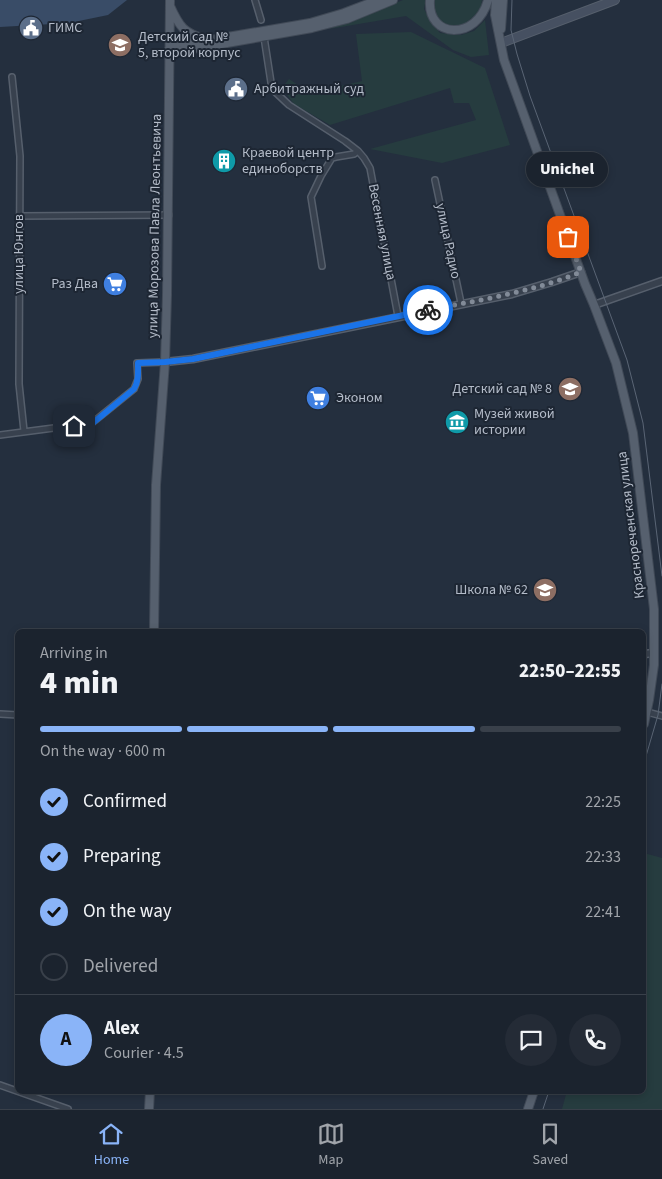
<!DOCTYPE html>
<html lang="en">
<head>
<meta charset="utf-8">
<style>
	:root { --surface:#1b232e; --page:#242b36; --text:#f1f3f6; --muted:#a0a4aa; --line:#39404a; --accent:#8ab4f8 }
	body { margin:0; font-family:"Source Sans 3",sans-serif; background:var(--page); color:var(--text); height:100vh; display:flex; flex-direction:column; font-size:19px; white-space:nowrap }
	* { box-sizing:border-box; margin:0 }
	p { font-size:16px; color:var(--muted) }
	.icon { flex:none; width:28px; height:28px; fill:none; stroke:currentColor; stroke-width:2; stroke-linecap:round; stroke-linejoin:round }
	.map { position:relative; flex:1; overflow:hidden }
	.details { position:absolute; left:15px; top:629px; width:631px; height:465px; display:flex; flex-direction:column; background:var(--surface); border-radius:8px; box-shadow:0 2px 8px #0003,0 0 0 1px var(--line) }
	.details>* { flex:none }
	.pin { position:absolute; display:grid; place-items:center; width:42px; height:42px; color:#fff; margin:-21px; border-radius:10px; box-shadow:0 2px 8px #0006 }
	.courier { position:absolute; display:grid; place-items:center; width:50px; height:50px; margin:-25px; border:4px solid #1a73e8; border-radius:50%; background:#fff; color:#222; box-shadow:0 1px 6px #0007 }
	.bubble { position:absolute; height:35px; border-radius:18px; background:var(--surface); box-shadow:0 2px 8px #0003,0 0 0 1px var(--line); font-size:16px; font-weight:800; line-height:35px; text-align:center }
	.overview em { font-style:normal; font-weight:800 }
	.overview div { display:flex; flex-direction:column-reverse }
	.overview { display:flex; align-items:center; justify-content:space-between; height:85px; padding:0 25px }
	h1 { font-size:32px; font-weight:800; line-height:38px }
	.bar { display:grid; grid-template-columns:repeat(4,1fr); gap:8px 5px; align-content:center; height:60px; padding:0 25px }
	.bar i { height:6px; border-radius:4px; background:var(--line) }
	.bar .active { background:var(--accent) }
	.bar p { grid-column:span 4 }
	.line { display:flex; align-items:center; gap:12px; padding:0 25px; border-top:1px solid var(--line) }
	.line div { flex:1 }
	.round { display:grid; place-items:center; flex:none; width:52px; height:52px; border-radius:26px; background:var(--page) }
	ol { padding:0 25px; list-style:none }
	li { display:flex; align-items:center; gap:15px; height:55px }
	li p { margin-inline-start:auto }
	li .icon { padding:5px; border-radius:50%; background:var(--accent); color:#111; stroke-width:4 }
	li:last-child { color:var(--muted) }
	li i { width:28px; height:28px; border:2px solid var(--line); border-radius:50% }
	.tabs { display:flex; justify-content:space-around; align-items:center; height:70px; border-top:1px solid var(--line); background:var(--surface); font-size:14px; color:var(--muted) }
	.tabs a { display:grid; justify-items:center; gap:2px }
	.tabs .active { color:var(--accent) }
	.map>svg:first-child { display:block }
	.green { fill:#263c3f }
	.water { fill:#394c67 }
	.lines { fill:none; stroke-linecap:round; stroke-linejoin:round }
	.minor-casing { stroke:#565f6c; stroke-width:8 }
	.tertiary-casing { stroke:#565f6c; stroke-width:9 }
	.secondary-casing { stroke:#565f6c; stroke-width:10 }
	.primary-casing { stroke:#414a57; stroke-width:10 }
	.minor { stroke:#38414e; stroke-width:5 }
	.tertiary { stroke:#38414e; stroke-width:6 }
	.secondary { stroke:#465061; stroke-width:8 }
	.primary { stroke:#56606e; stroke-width:8 }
	.tram { stroke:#5a6575; stroke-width:1 }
	.done { stroke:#828b98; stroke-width:5; stroke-dasharray:0 9 }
	.route { stroke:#1a73e8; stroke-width:6 }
	.labels { text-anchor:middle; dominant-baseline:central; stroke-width:4; stroke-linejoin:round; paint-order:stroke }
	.poi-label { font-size:14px; fill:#b4bcc9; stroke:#1d2633; text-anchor:start }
	.street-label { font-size:14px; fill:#b4bcc9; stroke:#1d2633 }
</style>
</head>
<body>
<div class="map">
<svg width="662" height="1109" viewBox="0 0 662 1109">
	<rect width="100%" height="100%" fill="#242f3e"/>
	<path class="green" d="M403,0H426L424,9L431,22L440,33L461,35L474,31L485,20L489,55L471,57L453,50L406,16L329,29Z
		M434,0H482L481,8L475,15L463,26H451L441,22L435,14Z
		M411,32L485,68L510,145L442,163L370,149L476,120L469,103H454L450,88L330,125L294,104L282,88L289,79L310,93L362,81L356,34Z
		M644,853L662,858V1109H562L567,1091H644Z"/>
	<path class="water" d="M0,0H127L108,15L69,23L0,27Z"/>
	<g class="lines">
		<g class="minor-casing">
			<path id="minor" d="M255,0L261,20
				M264,37L272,89L289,105L345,141L358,151L354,154L336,157L332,158L321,176L311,197L322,266
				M12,77L20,156L19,384L24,431
				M358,151L364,158L370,168L398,316
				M435,180L461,303
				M19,216L169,215
				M0,435L92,423L134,389L138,379L137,363L165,362
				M647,712L662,716
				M0,714L18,715
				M0,1085L68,1109"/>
		</g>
		<g class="tertiary-casing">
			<path id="tertiary" d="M594,305L662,281
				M165,362L193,359L512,294L552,282L581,272
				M644,654L654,653"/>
		</g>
		<g class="secondary-casing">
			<path id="secondary" d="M501,43L615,0"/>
		</g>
		<g class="primary-casing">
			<path id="primary" d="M430,0C427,39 477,41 488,0
				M496,0L495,15L504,60L585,284L594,305L616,363L633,433L654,609V665L649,700L644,724
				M170,6C179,26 184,34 206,39
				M501,29L503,0
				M169,49L181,51L312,28L347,19L393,0
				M169,49L178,43L210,40L310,23L344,13L378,0
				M154,631L156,485L165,362L167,295L170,0
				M149,1109L150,1091
				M528,1109L534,1091"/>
		</g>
		<use href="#minor" class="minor"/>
		<use href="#tertiary" class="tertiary"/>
		<use href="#secondary" class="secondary"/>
		<use href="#primary" class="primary"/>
		<path class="tram" d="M512,0L511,30L517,54L530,96L627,360L643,423L662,576
			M644,763L658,715L662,684
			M543,1109L549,1091"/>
	</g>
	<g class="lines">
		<path class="done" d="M428,310C480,300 532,292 581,272L568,237"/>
		<path class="route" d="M74,426L90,424L94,422L134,389C139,381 138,372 138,363L165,362L193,359L428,310"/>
	</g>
	<defs>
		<g id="civic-disc" transform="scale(1.25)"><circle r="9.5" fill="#5c6f8a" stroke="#1d2633"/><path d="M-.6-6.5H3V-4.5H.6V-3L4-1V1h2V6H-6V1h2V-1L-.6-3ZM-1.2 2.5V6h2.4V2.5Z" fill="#fff"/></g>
		<g id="school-disc" transform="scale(1.25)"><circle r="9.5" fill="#8d6e63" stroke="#1d2633"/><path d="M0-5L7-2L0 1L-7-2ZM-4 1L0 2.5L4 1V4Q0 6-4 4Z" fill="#fff"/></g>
		<g id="building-disc" transform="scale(1.25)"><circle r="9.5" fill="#0f9aa8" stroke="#1d2633"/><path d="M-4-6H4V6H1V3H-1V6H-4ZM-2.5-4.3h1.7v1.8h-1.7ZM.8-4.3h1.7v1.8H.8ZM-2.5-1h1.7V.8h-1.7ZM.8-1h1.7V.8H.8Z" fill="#fff"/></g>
		<g id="supermarket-disc" transform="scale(1.25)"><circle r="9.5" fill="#3f7fe0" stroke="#1d2633"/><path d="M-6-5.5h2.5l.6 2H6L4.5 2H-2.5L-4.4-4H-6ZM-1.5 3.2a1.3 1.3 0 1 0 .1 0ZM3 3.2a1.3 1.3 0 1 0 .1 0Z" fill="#fff"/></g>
		<g id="museum-disc" transform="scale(1.25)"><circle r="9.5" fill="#0f9aa8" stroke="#1d2633"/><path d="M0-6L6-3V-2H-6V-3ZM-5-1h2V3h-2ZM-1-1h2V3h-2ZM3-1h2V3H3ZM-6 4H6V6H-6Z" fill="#fff"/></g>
	</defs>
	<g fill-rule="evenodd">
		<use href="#civic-disc" x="31" y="28"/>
		<use href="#school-disc" x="120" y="45"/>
		<use href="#civic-disc" x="236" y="89"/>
		<use href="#building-disc" x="224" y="161"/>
		<use href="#supermarket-disc" x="115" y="284"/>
		<use href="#school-disc" x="570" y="389"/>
		<use href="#supermarket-disc" x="318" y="398"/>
		<use href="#museum-disc" x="457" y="422"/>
		<use href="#school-disc" x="545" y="590"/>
	</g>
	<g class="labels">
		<g class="poi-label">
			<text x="48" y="28">ГИМС</text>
			<text x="138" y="37">Детский сад №<tspan x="138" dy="16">5, второй корпус</tspan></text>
			<text x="254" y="89">Арбитражный суд</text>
			<text x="242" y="153">Краевой центр<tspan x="242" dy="16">единоборств</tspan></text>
			<text x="98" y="284" text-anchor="end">Раз Два</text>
			<text x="552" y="389" text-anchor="end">Детский сад № 8</text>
			<text x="336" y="398">Эконом</text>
			<text x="474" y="414">Музей живой<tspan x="474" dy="16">истории</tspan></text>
			<text x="528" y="590" text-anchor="end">Школа № 62</text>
		</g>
		<g class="street-label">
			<text transform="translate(155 226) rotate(-89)">улица Морозова Павла Леонтьевича</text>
			<text transform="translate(382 232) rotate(79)">Весенняя улица</text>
			<text transform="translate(448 241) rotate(78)">улица Радио</text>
			<text transform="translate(19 254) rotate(-90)">улица Юнгов</text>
			<text transform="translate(631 525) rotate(-97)">Краснореченская улица</text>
		</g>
	</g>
</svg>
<div class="pin" style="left:568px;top:237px;background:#ea580c"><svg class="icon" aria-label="bag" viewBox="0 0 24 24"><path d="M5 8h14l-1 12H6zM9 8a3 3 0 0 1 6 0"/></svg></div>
<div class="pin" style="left:74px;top:426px;background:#1f2937"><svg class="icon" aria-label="home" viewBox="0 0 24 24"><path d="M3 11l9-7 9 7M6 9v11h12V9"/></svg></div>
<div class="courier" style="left:428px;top:310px"><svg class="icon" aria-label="bike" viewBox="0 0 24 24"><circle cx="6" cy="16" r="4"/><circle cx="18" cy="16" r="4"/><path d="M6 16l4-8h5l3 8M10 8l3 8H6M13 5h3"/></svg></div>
<div class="bubble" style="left:526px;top:152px;width:82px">Unichel</div>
<section class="details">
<div class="overview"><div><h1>4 min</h1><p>Arriving in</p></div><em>22:50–22:55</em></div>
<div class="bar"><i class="active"></i><i class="active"></i><i class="active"></i><i></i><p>On the way · 600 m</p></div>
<ol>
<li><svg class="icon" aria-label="check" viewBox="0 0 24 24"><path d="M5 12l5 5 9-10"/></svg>Confirmed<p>22:25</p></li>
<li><svg class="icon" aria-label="check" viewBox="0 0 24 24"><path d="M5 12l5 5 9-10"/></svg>Preparing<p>22:33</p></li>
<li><svg class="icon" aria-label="check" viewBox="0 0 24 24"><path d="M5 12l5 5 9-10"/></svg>On the way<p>22:41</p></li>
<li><i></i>Delivered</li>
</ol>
<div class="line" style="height:90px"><b class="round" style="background:var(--accent);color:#111">A</b><div><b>Alex</b><p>Courier · 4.5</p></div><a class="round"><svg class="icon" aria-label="chat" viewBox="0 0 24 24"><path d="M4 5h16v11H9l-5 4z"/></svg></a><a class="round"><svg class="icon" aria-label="phone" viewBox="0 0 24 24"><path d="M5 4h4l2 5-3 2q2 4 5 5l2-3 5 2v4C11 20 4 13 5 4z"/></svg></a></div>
</section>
</div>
<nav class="tabs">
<a class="active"><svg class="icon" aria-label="home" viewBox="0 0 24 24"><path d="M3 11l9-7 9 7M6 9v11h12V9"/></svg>Home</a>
<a><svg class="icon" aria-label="map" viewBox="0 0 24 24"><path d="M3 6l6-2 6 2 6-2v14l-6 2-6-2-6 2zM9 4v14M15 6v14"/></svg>Map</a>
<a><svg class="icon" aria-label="saved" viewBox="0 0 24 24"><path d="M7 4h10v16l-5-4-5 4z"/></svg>Saved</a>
</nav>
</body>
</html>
